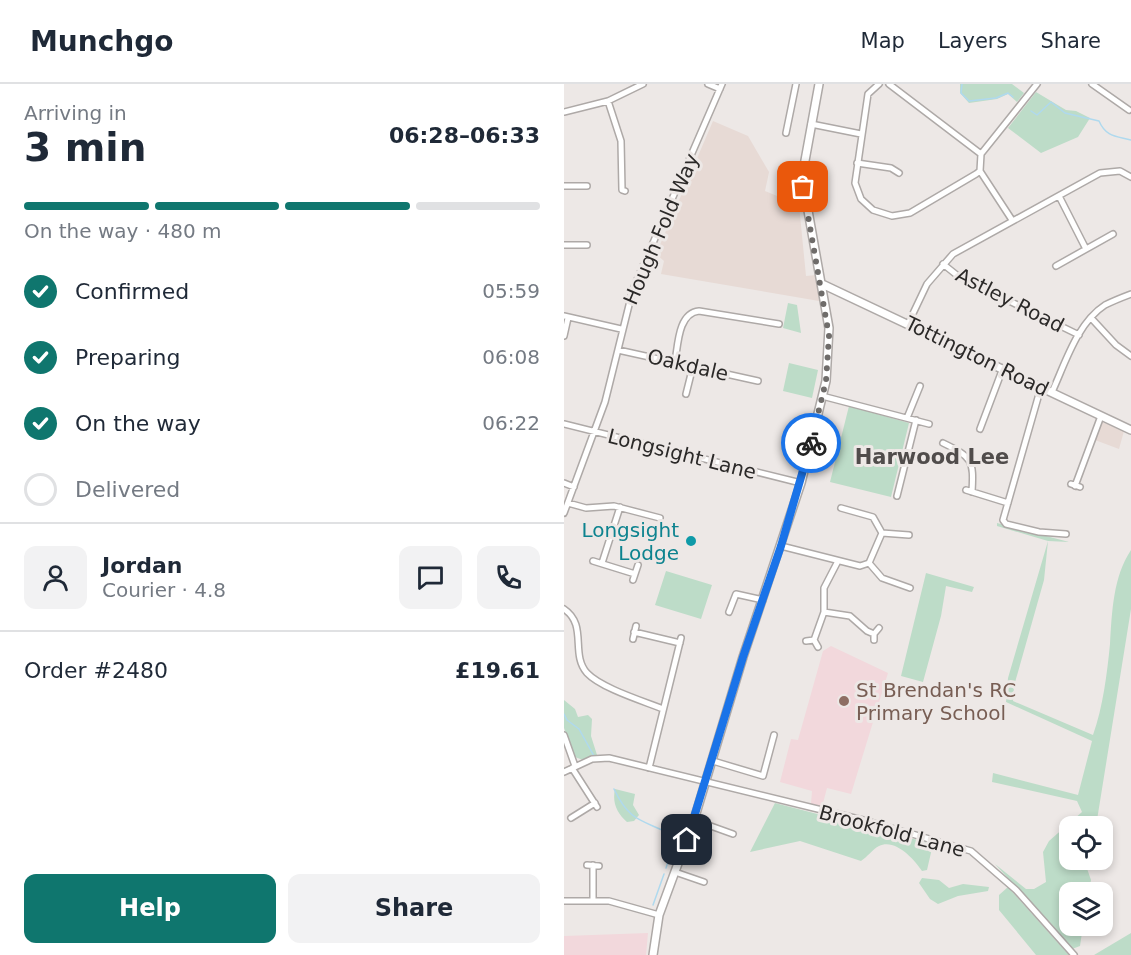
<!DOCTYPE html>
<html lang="en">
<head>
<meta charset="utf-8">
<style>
	:root { --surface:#fff; --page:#f2f2f3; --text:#1f2937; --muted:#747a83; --line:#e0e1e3; --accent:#0f766e }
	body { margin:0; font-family:"DejaVu Sans",sans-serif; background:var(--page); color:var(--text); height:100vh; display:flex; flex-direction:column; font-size:22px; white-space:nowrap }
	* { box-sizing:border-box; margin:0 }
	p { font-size:20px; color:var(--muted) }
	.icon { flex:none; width:33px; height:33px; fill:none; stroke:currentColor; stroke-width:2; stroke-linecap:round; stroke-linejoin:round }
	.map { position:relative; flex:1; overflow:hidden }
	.sheet { display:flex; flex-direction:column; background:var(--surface); width:564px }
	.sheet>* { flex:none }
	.fabs { position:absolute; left:495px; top:732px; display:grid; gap:12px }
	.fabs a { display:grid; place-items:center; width:54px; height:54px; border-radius:12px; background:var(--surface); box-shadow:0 3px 9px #0003; font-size:30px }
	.pin { position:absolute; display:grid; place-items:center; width:51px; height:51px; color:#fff; margin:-26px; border-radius:12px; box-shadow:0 3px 9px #0006 }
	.courier { position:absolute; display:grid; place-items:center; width:60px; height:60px; margin:-30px; border:4px solid #1a73e8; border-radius:50%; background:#fff; color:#222; box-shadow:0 2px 8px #0007 }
	.headline em { font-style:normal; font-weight:600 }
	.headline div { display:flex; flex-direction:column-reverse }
	.headline { display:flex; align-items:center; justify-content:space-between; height:102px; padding:0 24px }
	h1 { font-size:39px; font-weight:600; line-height:45px }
	.bar { display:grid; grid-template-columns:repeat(4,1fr); gap:9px 6px; align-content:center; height:72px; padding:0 24px }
	.bar i { height:8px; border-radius:4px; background:var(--line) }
	.bar .selected { background:var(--accent) }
	.bar p { grid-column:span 4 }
	.line { display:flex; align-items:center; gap:15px; padding:0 24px; border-top:2px solid var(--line) }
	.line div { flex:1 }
	.round { display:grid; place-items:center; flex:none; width:63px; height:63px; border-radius:12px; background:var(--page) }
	ol { padding:0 24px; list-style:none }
	li { display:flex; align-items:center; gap:18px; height:66px }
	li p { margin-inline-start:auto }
	li .icon { padding:6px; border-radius:50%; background:var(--accent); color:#fff; stroke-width:4 }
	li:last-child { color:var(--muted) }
	li i { width:33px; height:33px; border:3px solid var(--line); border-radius:50% }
	.action { display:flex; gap:12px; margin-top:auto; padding:12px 24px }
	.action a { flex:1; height:69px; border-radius:12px; background:var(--accent); color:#fff; font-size:24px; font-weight:600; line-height:69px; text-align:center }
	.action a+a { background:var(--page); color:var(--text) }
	header { display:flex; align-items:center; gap:36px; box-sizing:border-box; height:84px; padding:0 30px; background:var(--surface); border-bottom:2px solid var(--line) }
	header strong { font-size:28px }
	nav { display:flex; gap:33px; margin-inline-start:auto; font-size:21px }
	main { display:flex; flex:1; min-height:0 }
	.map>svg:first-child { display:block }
	.built { fill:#e7dad5 }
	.education { fill:#f2d8dc }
	.green { fill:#bddcc8 }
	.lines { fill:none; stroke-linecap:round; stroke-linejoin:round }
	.stream { stroke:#afd9ee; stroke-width:1.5 }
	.street-casing { stroke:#aea9a7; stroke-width:8 }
	.secondary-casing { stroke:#aea9a7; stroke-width:10 }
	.street { stroke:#fff; stroke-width:5 }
	.secondary { stroke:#fff; stroke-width:7 }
	.done { stroke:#6f6c6a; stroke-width:6; stroke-dasharray:0 10.8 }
	.route { stroke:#1a73e8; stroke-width:8 }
	.culture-dot { fill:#0f9aa8; stroke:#ede8e6; stroke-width:2 }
	.education-dot { fill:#8d6e63; stroke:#ede8e6; stroke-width:2 }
	.labels { text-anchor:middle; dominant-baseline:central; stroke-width:6; stroke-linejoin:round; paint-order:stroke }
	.street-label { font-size:20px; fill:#2b2928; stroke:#ede8e6 }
	.culture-label { font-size:20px; fill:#0d838f; stroke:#ede8e6; text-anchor:end }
	.education-label { font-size:20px; fill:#785e54; stroke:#ede8e6; text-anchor:start }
	.neighbourhood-label { font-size:21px; font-weight:bold; fill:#504c4b; stroke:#ede8e6 }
</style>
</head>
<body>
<header>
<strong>Munchgo</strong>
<nav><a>Map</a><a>Layers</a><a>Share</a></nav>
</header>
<main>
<section class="sheet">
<div class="headline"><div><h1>3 min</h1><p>Arriving in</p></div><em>06:28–06:33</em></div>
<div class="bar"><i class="selected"></i><i class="selected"></i><i class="selected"></i><i></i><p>On the way · 480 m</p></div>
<ol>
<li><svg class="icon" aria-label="check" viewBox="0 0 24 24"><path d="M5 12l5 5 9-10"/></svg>Confirmed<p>05:59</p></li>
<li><svg class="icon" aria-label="check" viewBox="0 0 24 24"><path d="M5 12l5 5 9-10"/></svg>Preparing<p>06:08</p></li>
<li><svg class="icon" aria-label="check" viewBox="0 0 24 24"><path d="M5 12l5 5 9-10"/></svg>On the way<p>06:22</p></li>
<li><i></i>Delivered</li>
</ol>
<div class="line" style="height:108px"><a class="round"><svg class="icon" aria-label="person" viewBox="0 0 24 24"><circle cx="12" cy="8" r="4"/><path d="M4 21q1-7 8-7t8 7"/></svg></a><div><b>Jordan</b><p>Courier · 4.8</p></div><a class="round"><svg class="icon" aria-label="chat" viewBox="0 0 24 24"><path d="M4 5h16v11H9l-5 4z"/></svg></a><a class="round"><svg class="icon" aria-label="phone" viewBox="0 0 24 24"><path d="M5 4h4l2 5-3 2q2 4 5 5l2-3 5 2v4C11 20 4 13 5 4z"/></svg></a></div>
<div class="line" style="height:78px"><div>Order #2480</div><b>£19.61</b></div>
<div class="action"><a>Help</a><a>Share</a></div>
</section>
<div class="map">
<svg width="567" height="871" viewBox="0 0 567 871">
	<rect width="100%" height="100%" fill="#ede8e6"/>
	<path class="built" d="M149,37L184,52L205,88L201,107L235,121L242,192L252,191L255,217L97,190L100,177L92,170Z
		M538,338L560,347L555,365L531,356Z"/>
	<path class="education" d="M267,562L324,589L287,710L263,704L258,723L247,720L248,707L216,698L227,655L234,656L259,567Z
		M84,849L82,871H0V852Z"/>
	<path class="green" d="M396,0H448L460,9L453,18L444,10L433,15L405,19L396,9Z
		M472,8L502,26L512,27L526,34L514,53L477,69L444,44Z
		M224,219L233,221L237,249L219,244Z
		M225,279L254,286L248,314L219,307Z
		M285,322L345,339L327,413L266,398Z
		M433,439L505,458L484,457L480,496L450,602L449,617L529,651C539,623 543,590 546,560C548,528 549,493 567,466V525L533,736L530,742H506V776H520L527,796L525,808H506V842H519L516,862L508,865L431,780L462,805H470L482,798L479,768L485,757L518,728L513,717L428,698L429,689L514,711L528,657L442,618L444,594L484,457L433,442Z
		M102,487L148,501L137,535L91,521Z
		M362,489L410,503L408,508L382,502L377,532L359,598L337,592Z
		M0,616L11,625L14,633L24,631L28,635L27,652L33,671L19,676L11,673L0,644Z
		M51,705L71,710L69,721L75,731L70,737L63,738C53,729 48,719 51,705Z
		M211,719L369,760L363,786L358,787C350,775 331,754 315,762C309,765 303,773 297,777L236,757L186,768Z
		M358,794L375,796L385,804L399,800L425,803L424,807L394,812L374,820L366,815L355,799Z
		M444,803L505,871H472L435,826V811Z
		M567,849V871H530Z"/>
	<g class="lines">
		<path class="stream" d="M398,0L397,9L405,17L432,14L444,9L449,13
			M467,27L473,31L487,18L501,29L535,37C542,53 552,52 567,56
			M0,630L3,636L15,645L30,672
			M50,705C67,741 80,735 112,753L102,784
			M89,821L100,790"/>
		<g class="street-casing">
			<path id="street" d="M144,0L156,5
				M315,0L304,10L291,99L297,115L309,126L328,132L346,129L412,90L416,87L417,70L325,0
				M528,0L565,26
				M44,17L57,57L58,106L61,107
				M0,28L44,17L79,0
				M247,40L297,50
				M222,49L232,0
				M417,70L473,0
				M293,79L327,84L335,89
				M416,87L448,136
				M0,102H23
				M495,112L522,165
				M0,161H23
				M379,180L394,192L515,251
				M492,182L549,150
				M0,232L57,245
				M528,235L552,261L567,272
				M344,240L363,200L389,170L536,89L556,87L567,93
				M0,252L4,234
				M54,266L194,297
				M111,278C114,261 114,229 135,227L215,240
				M477,303L439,436L442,440L475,448L502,450
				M488,308C501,280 513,239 541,221C549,217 559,213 567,210
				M122,310L129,282
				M258,312L365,340
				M343,334L356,302
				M0,340L237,399
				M416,345L439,284
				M379,359C408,373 410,376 408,408
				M0,399L10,403
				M507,400L516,403
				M511,402L537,332
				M402,406L444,419
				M333,412L352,336
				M4,419L22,424L50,422L96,434
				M277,424L309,433L318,449
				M0,429L41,318L69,205L158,0
				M217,462L296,482L305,479L318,494L346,504
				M29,477L71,490
				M38,479L56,423
				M305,479L318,449L345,451
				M69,496L74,481
				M0,525C24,541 6,570 23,589C37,604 79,617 99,625
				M165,528L172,510L199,516
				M260,528L286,532L303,547L310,550
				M70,548L116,559
				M69,555L72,542
				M250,556L260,528V504L274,477
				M310,556V550L315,544
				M242,557L250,556L254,563
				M0,651L11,682
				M149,677L199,692L210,651
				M8,684L33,723
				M85,684L117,554
				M0,688L28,675L45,674L303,737L407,767L452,806L510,871
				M7,734L31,719
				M130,736L169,750
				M23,781L35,782
				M29,781V816
				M111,788L140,798
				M0,817H45L95,831"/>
		</g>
		<g class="secondary-casing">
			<path id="secondary" d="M258,200L567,346
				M89,871L95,831L130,736L179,573L237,399L262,297L265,244L238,93L255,0"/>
		</g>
		<use href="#street" class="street"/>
		<use href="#secondary" class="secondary"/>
	</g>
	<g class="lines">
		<path class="done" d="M239,103L265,252L262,297L247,359"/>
		<path class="route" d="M123,756L179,573L217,462L247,359"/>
	</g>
	<circle class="culture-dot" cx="127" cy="457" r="6"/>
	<circle class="education-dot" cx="280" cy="617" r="6"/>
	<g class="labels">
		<g class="street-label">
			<text transform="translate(97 145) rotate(-67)">Hough Fold Way</text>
			<text transform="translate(446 216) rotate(27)">Astley Road</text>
			<text transform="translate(413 272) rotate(26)">Tottington Road</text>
			<text transform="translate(124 281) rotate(13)">Oakdale</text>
			<text transform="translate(118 370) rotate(14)">Longsight Lane</text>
			<text transform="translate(328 747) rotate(15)">Brookfold Lane</text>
		</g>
		<g class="culture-label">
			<text x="115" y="446">Longsight<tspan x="115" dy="23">Lodge</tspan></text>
		</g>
		<g class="education-label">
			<text x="292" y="606">St Brendan's RC<tspan x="292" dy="23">Primary School</tspan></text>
		</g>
		<g class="neighbourhood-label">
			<text x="368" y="373">Harwood Lee</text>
		</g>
	</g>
</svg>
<div class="fabs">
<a><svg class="icon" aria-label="locate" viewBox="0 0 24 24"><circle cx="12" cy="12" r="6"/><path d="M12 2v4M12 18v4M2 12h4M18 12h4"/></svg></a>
<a><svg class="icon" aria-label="layers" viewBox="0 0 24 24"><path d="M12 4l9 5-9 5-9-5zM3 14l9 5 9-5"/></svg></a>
</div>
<div class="pin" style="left:239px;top:103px;background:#ea580c"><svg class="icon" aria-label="bag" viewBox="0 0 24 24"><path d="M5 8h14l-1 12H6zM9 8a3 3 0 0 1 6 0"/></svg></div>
<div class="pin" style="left:123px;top:756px;background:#1f2937"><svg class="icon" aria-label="home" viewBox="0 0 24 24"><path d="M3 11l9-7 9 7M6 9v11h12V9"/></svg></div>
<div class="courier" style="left:247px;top:359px"><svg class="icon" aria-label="bike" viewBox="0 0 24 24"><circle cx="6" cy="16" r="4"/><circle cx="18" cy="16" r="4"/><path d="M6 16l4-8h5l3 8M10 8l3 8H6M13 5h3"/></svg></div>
</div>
</main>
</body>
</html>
